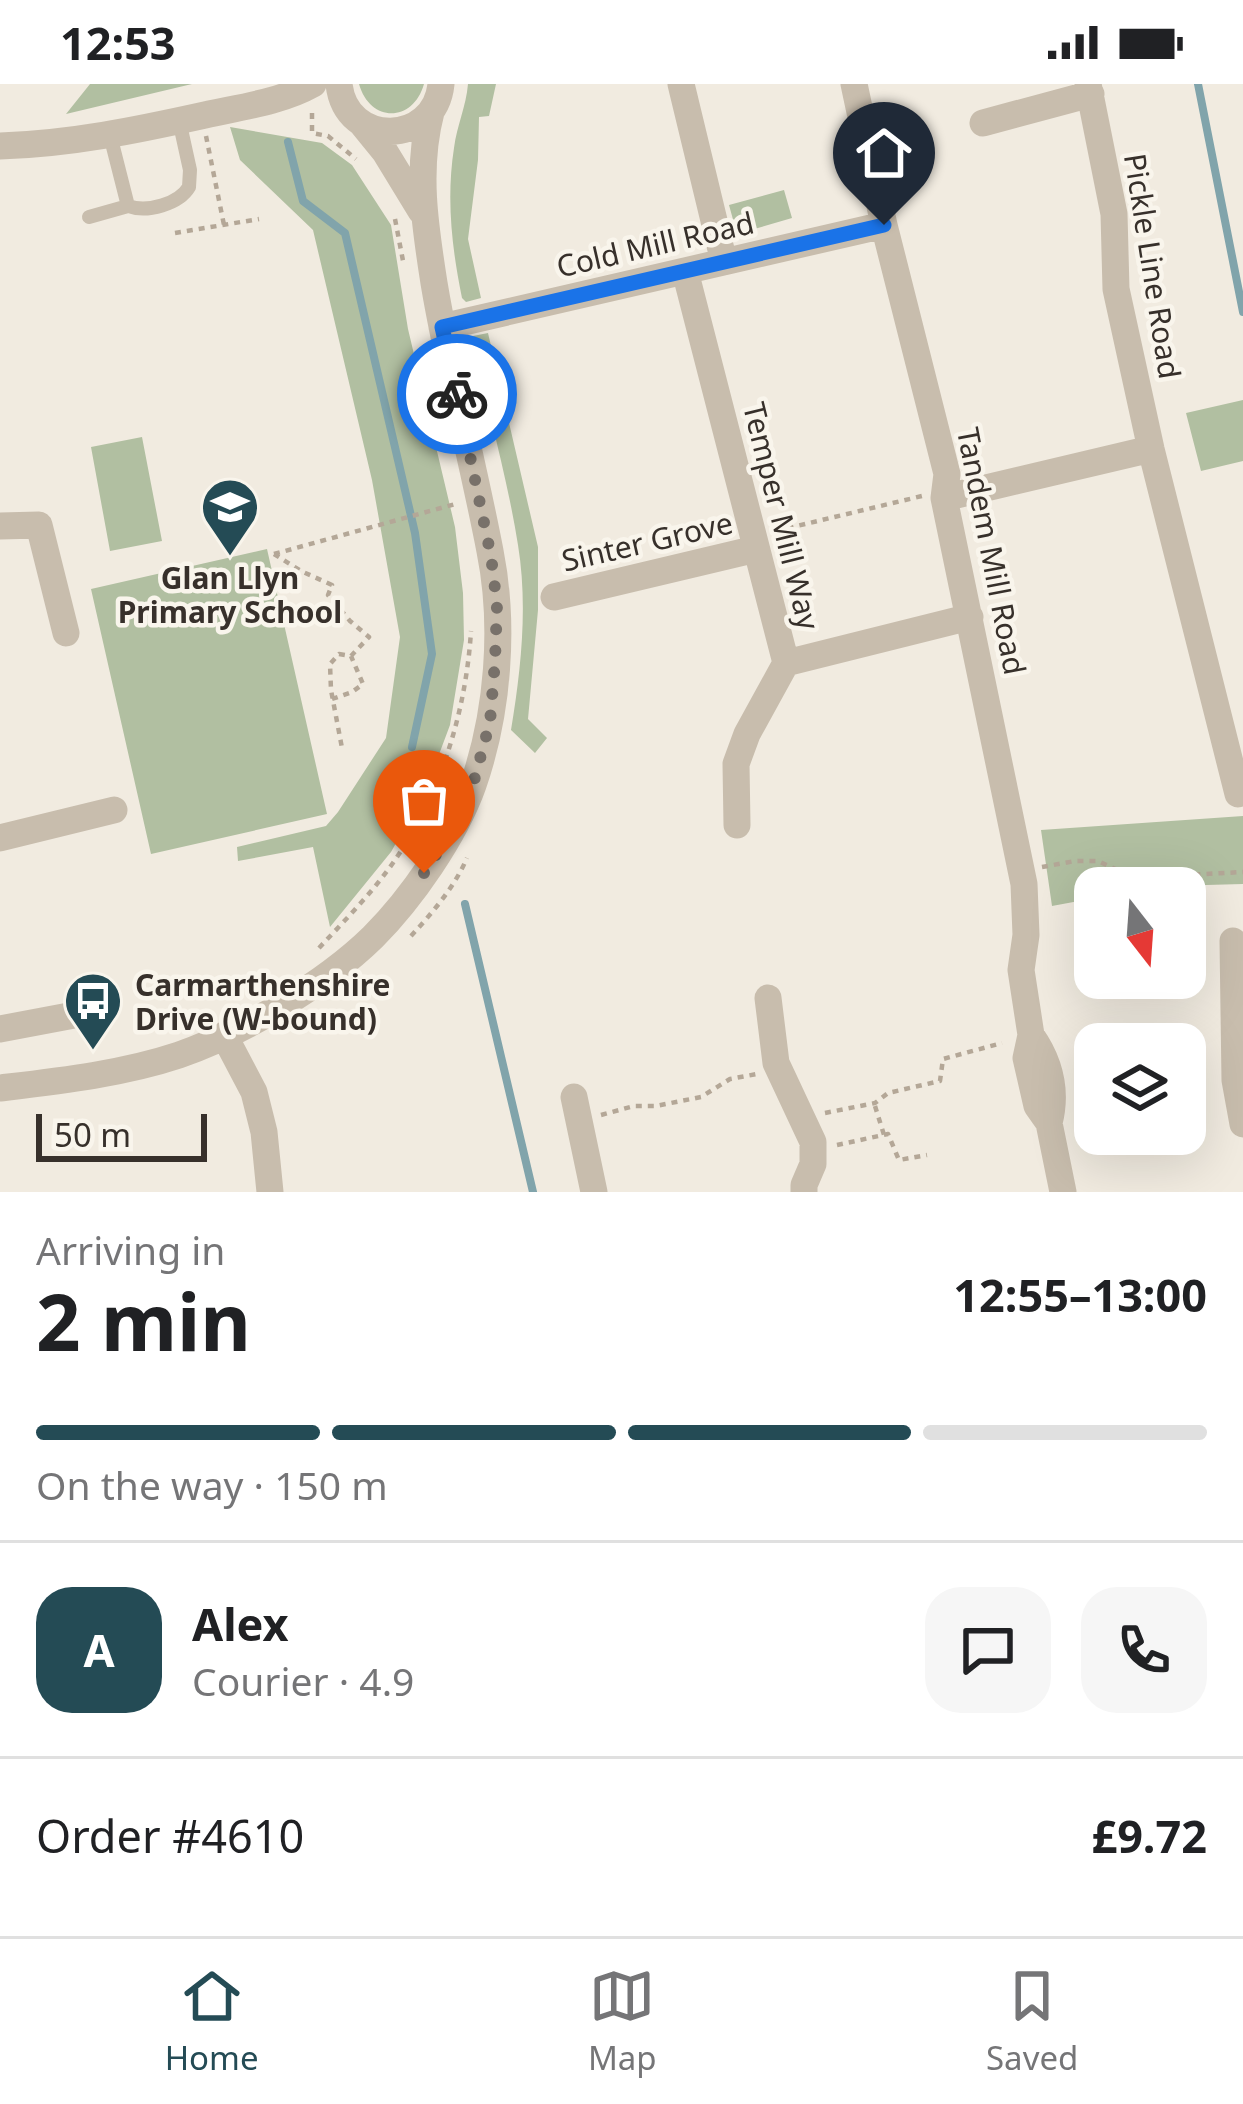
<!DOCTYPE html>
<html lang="en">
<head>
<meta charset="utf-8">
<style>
	:root { --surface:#fff; --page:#f6f6f6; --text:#202124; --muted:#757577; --line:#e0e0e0; --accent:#244b55 }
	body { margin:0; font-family:"Noto Sans",sans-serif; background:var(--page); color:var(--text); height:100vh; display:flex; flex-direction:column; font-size:45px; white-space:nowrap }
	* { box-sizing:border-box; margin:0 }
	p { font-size:39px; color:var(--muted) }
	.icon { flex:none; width:66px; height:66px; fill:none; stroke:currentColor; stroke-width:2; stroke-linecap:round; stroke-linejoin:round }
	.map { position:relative; height:1108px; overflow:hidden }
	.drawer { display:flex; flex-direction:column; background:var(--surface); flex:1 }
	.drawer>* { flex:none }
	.needle { width:78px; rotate:163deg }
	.buttons { position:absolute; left:1074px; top:783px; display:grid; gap:24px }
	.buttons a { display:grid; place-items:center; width:132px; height:132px; border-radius:24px; background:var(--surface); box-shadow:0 12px 48px #0002; font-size:60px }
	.scale { position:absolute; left:36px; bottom:30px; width:171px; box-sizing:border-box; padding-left:12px; border:6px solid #37302b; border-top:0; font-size:33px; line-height:42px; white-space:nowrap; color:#37302b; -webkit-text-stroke:9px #f9f5ec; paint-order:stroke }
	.pin { position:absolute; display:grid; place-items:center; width:102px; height:102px; color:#fff; margin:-123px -51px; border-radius:50% 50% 50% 0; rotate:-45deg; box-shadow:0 0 12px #0007 }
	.pin .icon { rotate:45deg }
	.courier { position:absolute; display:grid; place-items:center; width:120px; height:120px; margin:-60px; border:9px solid #1a73e8; border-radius:50%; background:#fff; color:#222; box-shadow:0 3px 15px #0007 }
	.headline em { font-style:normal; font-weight:700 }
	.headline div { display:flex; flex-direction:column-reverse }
	.headline { display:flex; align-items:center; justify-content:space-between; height:204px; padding:0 36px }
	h1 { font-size:78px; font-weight:700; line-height:90px }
	.bar { display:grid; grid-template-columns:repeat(4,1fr); gap:18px 12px; align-content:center; height:144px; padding:0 36px }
	.bar i { height:15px; border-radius:9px; background:var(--line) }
	.bar .on { background:var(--accent) }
	.bar p { grid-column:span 4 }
	.line { display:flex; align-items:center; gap:30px; padding:0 36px; border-top:3px solid var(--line) }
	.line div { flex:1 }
	.round { display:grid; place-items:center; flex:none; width:126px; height:126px; border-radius:36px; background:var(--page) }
	.status { display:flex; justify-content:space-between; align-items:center; height:84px; padding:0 60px; background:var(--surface); direction:ltr }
	.status svg { height:33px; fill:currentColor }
	.tab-bar { display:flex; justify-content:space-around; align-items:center; height:168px; border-top:3px solid var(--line); background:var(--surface); font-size:33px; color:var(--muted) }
	.tab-bar a { display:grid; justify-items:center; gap:6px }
	.tab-bar .on { color:var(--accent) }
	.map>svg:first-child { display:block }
	.green { fill:#b1bfa1 }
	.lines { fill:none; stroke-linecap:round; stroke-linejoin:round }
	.stream { stroke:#81a4ab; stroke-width:8 }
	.path { stroke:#b4a797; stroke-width:4.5; stroke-dasharray:6 6; stroke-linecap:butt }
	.lane { stroke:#c8bdad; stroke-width:14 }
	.street { stroke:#c8bdad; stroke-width:27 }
	.done { stroke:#78716a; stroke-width:12; stroke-dasharray:0 21.6 }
	.route { stroke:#1a73e8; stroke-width:15 }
	.labels { text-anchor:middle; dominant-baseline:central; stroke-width:9; stroke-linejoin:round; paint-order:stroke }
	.street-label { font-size:30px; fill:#37302b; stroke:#f9f5ec }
	.poi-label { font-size:30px; font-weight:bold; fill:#37302b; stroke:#f9f5ec }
</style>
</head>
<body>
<div class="status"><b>12:53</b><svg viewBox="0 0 49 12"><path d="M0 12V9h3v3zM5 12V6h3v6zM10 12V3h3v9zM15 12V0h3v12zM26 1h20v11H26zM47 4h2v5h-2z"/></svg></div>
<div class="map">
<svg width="1243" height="1108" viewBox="0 0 1243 1108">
	<rect width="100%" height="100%" fill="#f1ebe0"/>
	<path class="green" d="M90,0H192L66,30Z
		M359,0H424C413,39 370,39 359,0Z
		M468,0H496L489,32L479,33L478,76L468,155L481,214L466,218L462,214C452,165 446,115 454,64C457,41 466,23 468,0Z
		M230,43L322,59L352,81L391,141L408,245L455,443L463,509L464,556L450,641L425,708L391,768L330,843L313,763L238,777L237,763L326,742L338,728L386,654L400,553L372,396L313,146L240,76Z
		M784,106L792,134L737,150L729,121Z
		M488,249L538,463V526L528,635L547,654L535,669L511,646C521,586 528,522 518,461C507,391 486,322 473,252Z
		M1243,316V377L1201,387L1186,329Z
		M142,353L162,457L110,467L91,363Z
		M267,465L327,730L151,770L91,505Z
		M1243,732V800L1095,804V814L1052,822L1041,746Z"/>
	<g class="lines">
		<path class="stream" d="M1198,0L1243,228
			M288,58L303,117L345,149L415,449L432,570L412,663
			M465,820L533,1108"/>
		<path class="path" d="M312,29V49L328,52L356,75
			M206,52L224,141
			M395,135L404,182
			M175,149L259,135
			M484,323L516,315
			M776,447L922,412
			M274,470L301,487L332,501L328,511L350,537L369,553L351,572L339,570L330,580L331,606L342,664
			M274,470L459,419
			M332,615L352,608L363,600L351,572
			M1042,783L1075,777H1098L1122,788L1146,793L1243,788
			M411,852C432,829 454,804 467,774
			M319,864C346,835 375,806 397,773C442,706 466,626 471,547
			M875,1022L884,1051
			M825,1029L875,1019L888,1009L940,997L943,975L1002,959
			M601,1031L634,1022H656L701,1013L730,995L757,990
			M837,1061L888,1050L899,1076L927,1071"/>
		<path class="lane" d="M110,51L128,122C147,129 179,120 189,103L190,86L179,36
			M89,133L128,122"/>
		<path class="street" d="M339,0C346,64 435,62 441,0
			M681,0L724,178
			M854,0L884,141L947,390L944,414L1024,800L1026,851L1021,886L1031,951L1026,974L1037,1022L1049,1039C1057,1008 1050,978 1031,951
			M1088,0L1114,130L1116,205L1151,365L1238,710
			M983,39L1091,10
			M363,41L385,68L421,127
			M0,62C70,60 137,46 205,31C241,23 281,18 313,0
			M685,187L786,579L970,533
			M442,243L884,141
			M944,414L1151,365
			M0,442L39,441L66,549
			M554,513L756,465
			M737,741L736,680L747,650L786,579
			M0,754L114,726
			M1233,857L1235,996L1243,1040
			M768,914L776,979L813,1058V1080L804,1101V1108
			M0,945L106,925
			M224,951L254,1008L264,1048L270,1108
			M0,1004C59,997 122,990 179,971C242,949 325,900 373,853C411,815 455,752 473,701C498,629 505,542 490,467C473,378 449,289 434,199C425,142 416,85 431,28
			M574,1013L594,1108
			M1049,1039L1063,1108"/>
	</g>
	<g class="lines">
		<path class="done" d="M424,789L450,749L472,704L490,638L495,577L497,521L491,472L457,310"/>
		<path class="route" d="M457,310L442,243L884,141"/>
	</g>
	<defs>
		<g id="school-pin" transform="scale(3)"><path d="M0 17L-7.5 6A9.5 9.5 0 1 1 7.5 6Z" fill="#244b55" stroke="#f9f5ec"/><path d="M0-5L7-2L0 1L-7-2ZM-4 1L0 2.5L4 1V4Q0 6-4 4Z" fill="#fff"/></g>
		<g id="bus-pin" transform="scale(3)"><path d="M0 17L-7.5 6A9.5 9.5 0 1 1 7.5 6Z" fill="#244b55" stroke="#f9f5ec"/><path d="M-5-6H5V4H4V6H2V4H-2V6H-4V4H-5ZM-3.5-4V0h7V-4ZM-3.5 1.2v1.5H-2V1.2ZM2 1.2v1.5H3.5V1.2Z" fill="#fff"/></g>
	</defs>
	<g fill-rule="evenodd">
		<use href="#school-pin" x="230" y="423"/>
		<use href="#bus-pin" x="93" y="917"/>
	</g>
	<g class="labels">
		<g class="street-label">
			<text transform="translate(655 160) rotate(-13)">Cold Mill Road</text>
			<text transform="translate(1153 182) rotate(81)">Pickle Line Road</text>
			<text transform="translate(782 432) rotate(76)">Temper Mill Way</text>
			<text transform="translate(647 457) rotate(-13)">Sinter Grove</text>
			<text transform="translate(992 467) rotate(79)">Tandem Mill Road</text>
		</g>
		<g class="poi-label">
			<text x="230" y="493">Glan Llyn<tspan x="230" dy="34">Primary School</tspan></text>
			<text x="135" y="900" text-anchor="start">Carmarthenshire<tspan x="135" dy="34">Drive (W-bound)</tspan></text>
		</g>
	</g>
</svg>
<div class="buttons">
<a><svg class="needle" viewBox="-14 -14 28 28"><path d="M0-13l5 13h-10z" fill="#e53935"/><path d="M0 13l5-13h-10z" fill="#757577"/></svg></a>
<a><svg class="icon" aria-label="layers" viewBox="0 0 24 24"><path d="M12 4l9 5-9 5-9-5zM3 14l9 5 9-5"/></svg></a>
</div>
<div class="scale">50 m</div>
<div class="pin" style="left:424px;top:789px;background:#ea580c"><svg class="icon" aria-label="bag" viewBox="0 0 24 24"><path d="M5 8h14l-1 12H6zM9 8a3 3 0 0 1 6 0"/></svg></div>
<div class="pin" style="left:884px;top:141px;background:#1f2937"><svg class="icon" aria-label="home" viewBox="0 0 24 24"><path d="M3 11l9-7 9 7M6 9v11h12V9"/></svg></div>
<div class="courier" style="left:457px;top:310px"><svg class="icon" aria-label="bike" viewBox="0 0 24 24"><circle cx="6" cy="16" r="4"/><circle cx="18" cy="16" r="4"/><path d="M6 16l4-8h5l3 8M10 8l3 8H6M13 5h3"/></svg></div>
</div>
<section class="drawer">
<div class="headline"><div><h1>2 min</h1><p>Arriving in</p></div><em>12:55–13:00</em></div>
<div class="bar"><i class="on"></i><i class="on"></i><i class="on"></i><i></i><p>On the way · 150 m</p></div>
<div class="line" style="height:216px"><b class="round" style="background:var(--accent);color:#fff">A</b><div><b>Alex</b><p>Courier · 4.9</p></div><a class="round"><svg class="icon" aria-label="chat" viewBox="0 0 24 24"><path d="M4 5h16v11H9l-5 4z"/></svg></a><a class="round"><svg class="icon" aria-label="phone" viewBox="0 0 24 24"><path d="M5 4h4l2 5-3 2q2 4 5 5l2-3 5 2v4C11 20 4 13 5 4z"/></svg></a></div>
<div class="line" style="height:156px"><div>Order #4610</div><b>£9.72</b></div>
</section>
<nav class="tab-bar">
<a class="on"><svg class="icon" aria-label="home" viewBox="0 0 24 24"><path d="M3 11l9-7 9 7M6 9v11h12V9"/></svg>Home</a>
<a><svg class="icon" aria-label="map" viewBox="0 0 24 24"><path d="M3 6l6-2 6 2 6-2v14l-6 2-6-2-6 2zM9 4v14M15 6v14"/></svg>Map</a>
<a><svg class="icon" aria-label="saved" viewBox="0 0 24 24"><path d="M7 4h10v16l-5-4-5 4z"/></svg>Saved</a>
</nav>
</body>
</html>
